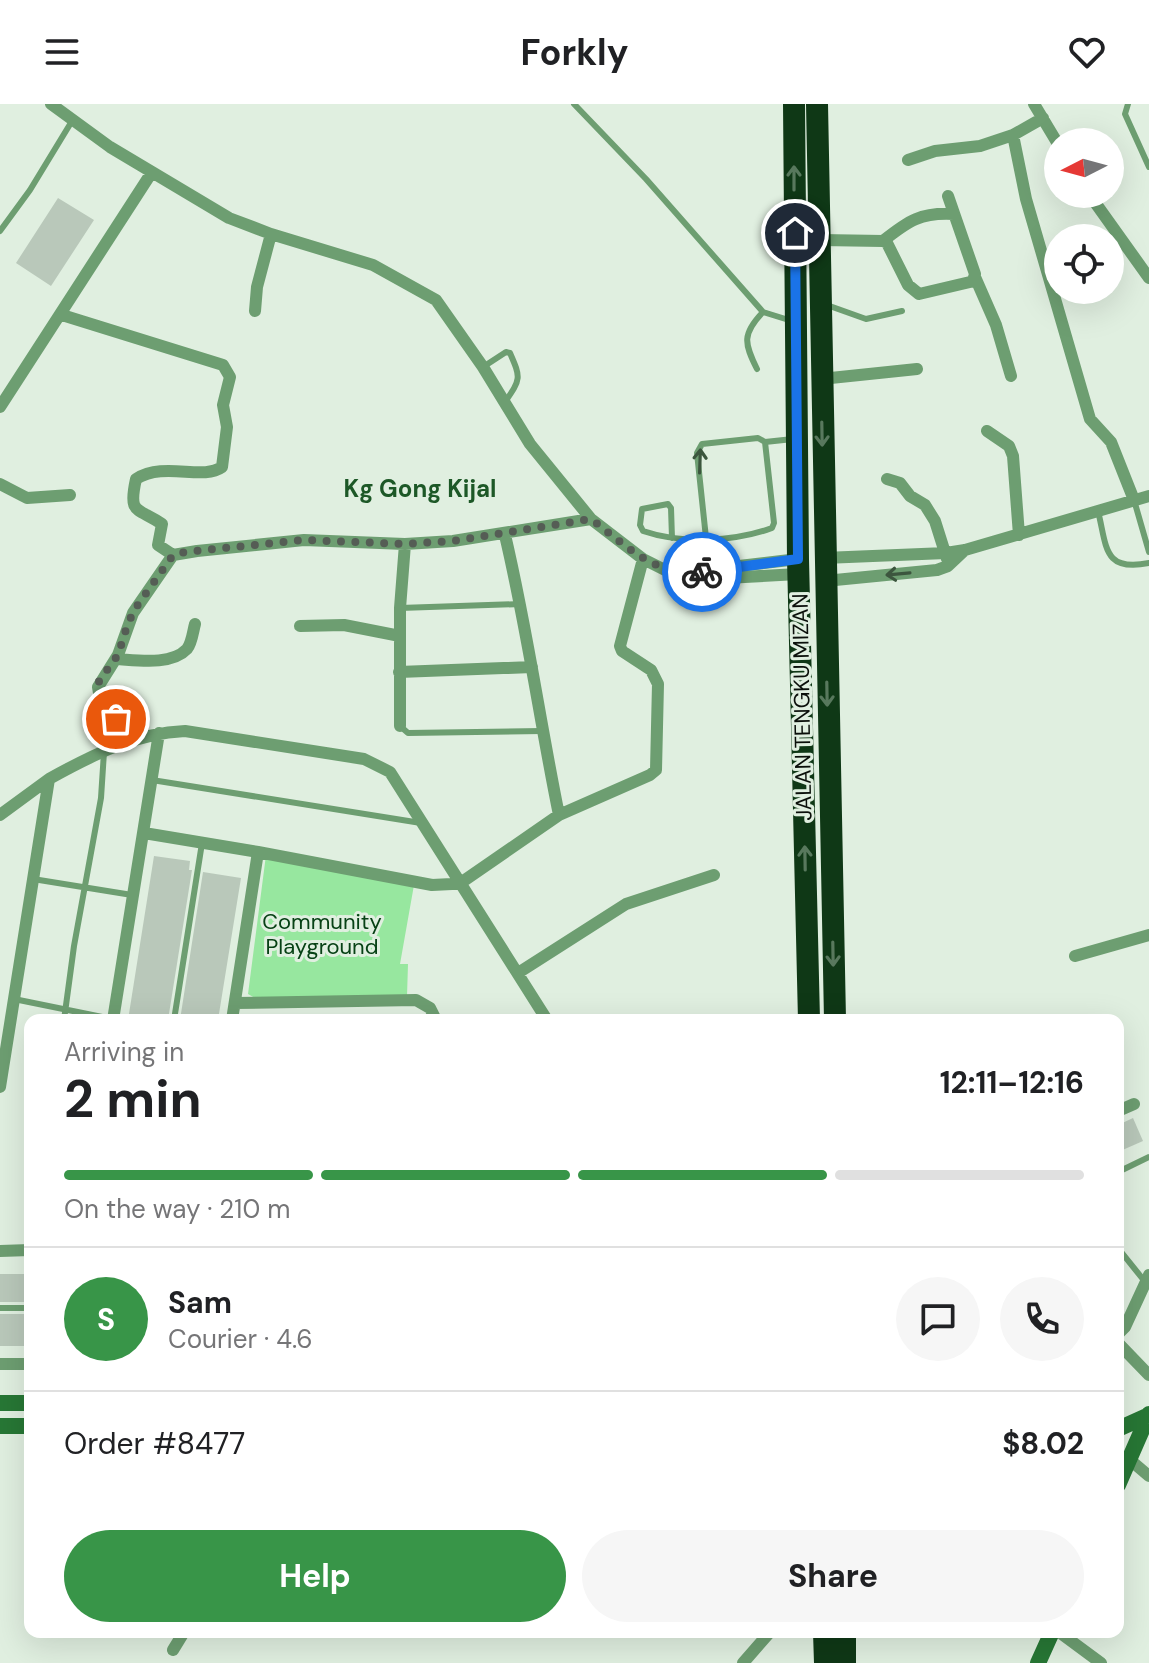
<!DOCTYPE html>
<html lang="en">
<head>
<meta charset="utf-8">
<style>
	:root { --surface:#fff; --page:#f6f6f6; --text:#202124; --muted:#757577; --line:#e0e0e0; --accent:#389548 }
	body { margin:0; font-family:"DM Sans",sans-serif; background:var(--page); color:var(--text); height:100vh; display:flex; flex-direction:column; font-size:30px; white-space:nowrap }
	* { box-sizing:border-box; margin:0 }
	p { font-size:26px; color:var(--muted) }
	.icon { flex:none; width:44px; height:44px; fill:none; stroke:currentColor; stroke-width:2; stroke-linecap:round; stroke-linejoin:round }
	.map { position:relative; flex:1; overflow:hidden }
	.side { position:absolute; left:24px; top:910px; width:1100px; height:624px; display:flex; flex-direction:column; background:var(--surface); border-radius:16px; box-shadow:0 8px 32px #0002 }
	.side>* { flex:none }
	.needle { width:52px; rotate:264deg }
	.controls { position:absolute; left:1044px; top:24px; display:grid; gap:16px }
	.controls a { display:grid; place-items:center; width:80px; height:80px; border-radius:50%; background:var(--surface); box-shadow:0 8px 32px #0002; font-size:40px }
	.pin { position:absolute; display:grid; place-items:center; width:68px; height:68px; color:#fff; margin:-34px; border:4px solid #fff; border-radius:50%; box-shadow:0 2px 8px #0007 }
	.courier { position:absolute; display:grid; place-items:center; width:80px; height:80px; margin:-40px; border:6px solid #1a73e8; border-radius:50%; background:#fff; color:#222; box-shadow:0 2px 10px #0007 }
	.summary em { font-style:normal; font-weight:700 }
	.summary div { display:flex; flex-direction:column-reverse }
	.summary { display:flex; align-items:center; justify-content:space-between; height:136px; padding:0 40px }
	h1 { font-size:52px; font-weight:700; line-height:60px }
	.bar { display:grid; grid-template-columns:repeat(4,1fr); gap:12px 8px; align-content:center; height:96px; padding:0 40px }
	.bar i { height:10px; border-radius:6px; background:var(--line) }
	.bar .on { background:var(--accent) }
	.bar p { grid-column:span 4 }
	.line { display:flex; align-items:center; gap:20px; padding:0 40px; border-top:2px solid var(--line) }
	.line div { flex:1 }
	.round { display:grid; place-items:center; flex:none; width:84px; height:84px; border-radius:42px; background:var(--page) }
	.button { display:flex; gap:16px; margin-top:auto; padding:16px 40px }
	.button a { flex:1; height:92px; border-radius:48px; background:var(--accent); color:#fff; font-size:32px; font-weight:700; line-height:92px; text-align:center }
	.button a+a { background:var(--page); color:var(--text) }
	header { display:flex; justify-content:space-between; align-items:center; height:104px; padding:0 40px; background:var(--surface); font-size:36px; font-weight:700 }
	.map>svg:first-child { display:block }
	.green { fill:#97e79f }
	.building { fill:#b9c8ba }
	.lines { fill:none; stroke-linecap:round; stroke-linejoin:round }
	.lane { stroke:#6d9e71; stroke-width:6 }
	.street { stroke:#6d9e71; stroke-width:12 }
	.secondary { stroke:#277735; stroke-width:16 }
	.highway { stroke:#0f3816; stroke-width:22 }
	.oneway { stroke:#58785d }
	.oneway2 { stroke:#3c563e }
	.done { stroke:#555d55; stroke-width:8; stroke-dasharray:0 14.4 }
	.route { stroke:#1a73e8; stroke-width:10 }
	.labels { text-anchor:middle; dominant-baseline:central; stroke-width:6; stroke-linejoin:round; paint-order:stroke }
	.street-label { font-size:22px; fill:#0a0f0a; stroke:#e0efe0 }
	.park-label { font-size:22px; fill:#074215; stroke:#e0efe0 }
	.neighbourhood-label { font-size:24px; font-weight:bold; fill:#1d5827; stroke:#e0efe0 }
</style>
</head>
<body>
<header><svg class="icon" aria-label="menu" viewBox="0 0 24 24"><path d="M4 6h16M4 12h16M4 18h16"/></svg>Forkly<svg class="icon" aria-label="heart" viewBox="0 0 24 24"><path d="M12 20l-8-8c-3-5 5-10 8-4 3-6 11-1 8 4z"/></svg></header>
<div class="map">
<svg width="1149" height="1559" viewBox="0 0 1149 1559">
	<rect width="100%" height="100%" fill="#e0efe0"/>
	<path class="green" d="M266,751L414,781L400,860H408L407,892L255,894L248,890Z"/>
	<path class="building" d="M58,94L94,116L51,182L16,159Z
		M154,752L190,757L189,766H192L168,916H128Z
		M203,768L241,774L218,916H180Z
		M1133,1014L1143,1037L1118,1048V1021Z
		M0,1170H30V1198H0Z
		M0,1210H30V1242H0Z"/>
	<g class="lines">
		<path class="lane" d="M574,0L646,75L763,208L792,217
			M1128,0L1125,10L1149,63
			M0,127L30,86L72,17
			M824,200L866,215L902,207
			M483,263L506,248L510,249C521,274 521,275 505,298
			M757,265C744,239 742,230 763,208
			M1134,396L1149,448
			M1098,407C1107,443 1103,468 1149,459
			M672,434L671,404L668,400L642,405L640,421L643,427C681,440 734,438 772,424L774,419L765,338
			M706,434L697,349L702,340L758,334L765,338L793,335
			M400,504L521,500
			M400,622L408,629L542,627
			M152,676L421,719
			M33,775L132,791
			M14,895L112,915
			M64,916L74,842L101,694L104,648
			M174,916L202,739
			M1118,1068L1149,1053
			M1118,1144L1146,1179
			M0,1204H30"/>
		<path class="street" d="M51,0L110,43L229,114L271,130L373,161L436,196L483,263L530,340L591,415L643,455L665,466L697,471L707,475L798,470
			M1034,0L1058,40
			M1043,14L1013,31L1026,95L1090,315L1111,338L1134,396
			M908,56L935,47L980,42L1013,31
			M1089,90L1149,174
			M821,136L883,137L887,139L908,181L919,190L970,178L973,177L975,170L948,92
			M883,137C908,117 921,108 954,110
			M975,173L996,221L1011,272
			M255,207L257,183L271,130
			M62,211L223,261L230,273L223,301L227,323L222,363C202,377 165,357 136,375C128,411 137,403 162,420L158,441L173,451L197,447L304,436L405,440L453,437L591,415
			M821,275L917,265
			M0,303L152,68
			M987,327L1009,342L1013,352L1019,431
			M887,375L900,379L910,392L925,401L935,417L947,455
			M0,380L27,394L70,391
			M505,431C527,524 540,618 559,711
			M824,454L946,449L965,446L1149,392
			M697,471L705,466L798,455
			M825,477L937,466L948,462L965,446
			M300,522L344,521L400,532
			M116,555C136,556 171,562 187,545C192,539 193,527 195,520
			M399,568L532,563
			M400,622V504L405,440
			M132,636L100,595L98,583L118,551L133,509L173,451
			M0,711L49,675
			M144,729L258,748L432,781L452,780L462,778L559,711L650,671L656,666L658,580L651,566L622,547L620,542L643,455
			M1075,852L1149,831
			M518,869L626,800L714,771
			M235,899L416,896L430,904L436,916
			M113,916L159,629
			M232,916L258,748
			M0,983L49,675C92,651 136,629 185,627L364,655L390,668L547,916
			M1118,1007L1134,1000
			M0,1147L30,1146
			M1118,1230L1125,1223L1149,1171
			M1118,1239L1149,1271
			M0,1260H30
			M1129,1355L1149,1372
			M246,1528H256
			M1059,1528L1101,1559
			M173,1546L184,1528
			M743,1559L770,1528"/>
		<path class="secondary" d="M0,1299H30
			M0,1322H30
			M1118,1325L1149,1311
			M1118,1381L1149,1310
			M1038,1559L1052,1528"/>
		<path class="highway" d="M794,0L798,455L809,916
			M817,0L835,916
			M824,1528L825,1559
			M845,1528V1559"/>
	</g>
	<defs><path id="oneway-shaft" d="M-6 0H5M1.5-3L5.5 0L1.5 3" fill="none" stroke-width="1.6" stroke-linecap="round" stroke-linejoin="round" transform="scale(2)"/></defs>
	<g class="oneway">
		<use href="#oneway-shaft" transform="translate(794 74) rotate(-90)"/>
		<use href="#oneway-shaft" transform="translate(822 330) rotate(89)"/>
		<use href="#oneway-shaft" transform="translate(827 590) rotate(89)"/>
		<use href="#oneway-shaft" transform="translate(805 754) rotate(-91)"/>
		<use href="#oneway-shaft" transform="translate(833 850) rotate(89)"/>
	</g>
	<g class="oneway2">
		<use href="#oneway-shaft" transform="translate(700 357) rotate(-88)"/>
		<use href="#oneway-shaft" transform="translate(898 470) rotate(175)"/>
	</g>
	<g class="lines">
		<path class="done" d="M116,615L100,595L99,577L118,551L128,519L137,502L173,451L185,448L304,436L405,440L453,437L591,415C628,443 649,467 697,471L702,468"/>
		<path class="route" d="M702,468L798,455L795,129"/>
	</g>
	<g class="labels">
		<g class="street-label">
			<text transform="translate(802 603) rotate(-91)">JALAN TENGKU MIZAN</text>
		</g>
		<g class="park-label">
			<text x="322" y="817">Community<tspan x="322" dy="25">Playground</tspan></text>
		</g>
		<g class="neighbourhood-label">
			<text x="420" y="384">Kg Gong Kijal</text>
		</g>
	</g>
</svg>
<div class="controls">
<a><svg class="needle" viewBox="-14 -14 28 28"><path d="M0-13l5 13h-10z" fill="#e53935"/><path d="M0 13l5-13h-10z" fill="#757577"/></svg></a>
<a><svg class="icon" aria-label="locate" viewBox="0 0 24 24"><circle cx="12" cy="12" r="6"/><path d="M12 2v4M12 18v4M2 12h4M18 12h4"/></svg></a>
</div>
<div class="pin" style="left:116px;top:615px;background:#ea580c"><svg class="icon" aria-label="bag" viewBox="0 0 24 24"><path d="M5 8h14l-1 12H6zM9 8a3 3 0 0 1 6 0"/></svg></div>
<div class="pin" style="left:795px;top:129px;background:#1f2937"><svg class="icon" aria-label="home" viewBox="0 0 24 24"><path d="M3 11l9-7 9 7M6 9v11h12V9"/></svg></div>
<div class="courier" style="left:702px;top:468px"><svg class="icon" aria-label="bike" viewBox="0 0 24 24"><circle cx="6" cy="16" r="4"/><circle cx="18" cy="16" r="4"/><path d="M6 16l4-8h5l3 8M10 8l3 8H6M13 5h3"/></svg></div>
<section class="side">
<div class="summary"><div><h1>2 min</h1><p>Arriving in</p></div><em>12:11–12:16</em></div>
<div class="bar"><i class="on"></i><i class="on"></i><i class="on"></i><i></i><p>On the way · 210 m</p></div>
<div class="line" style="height:144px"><b class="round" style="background:var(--accent);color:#fff">S</b><div><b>Sam</b><p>Courier · 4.6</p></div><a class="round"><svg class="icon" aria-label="chat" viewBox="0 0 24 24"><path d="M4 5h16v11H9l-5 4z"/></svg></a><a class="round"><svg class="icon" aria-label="phone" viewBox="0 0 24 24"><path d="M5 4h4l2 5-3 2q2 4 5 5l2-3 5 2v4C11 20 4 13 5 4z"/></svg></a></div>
<div class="line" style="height:104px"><div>Order #8477</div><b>$8.02</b></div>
<div class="button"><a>Help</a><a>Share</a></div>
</section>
</div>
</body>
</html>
